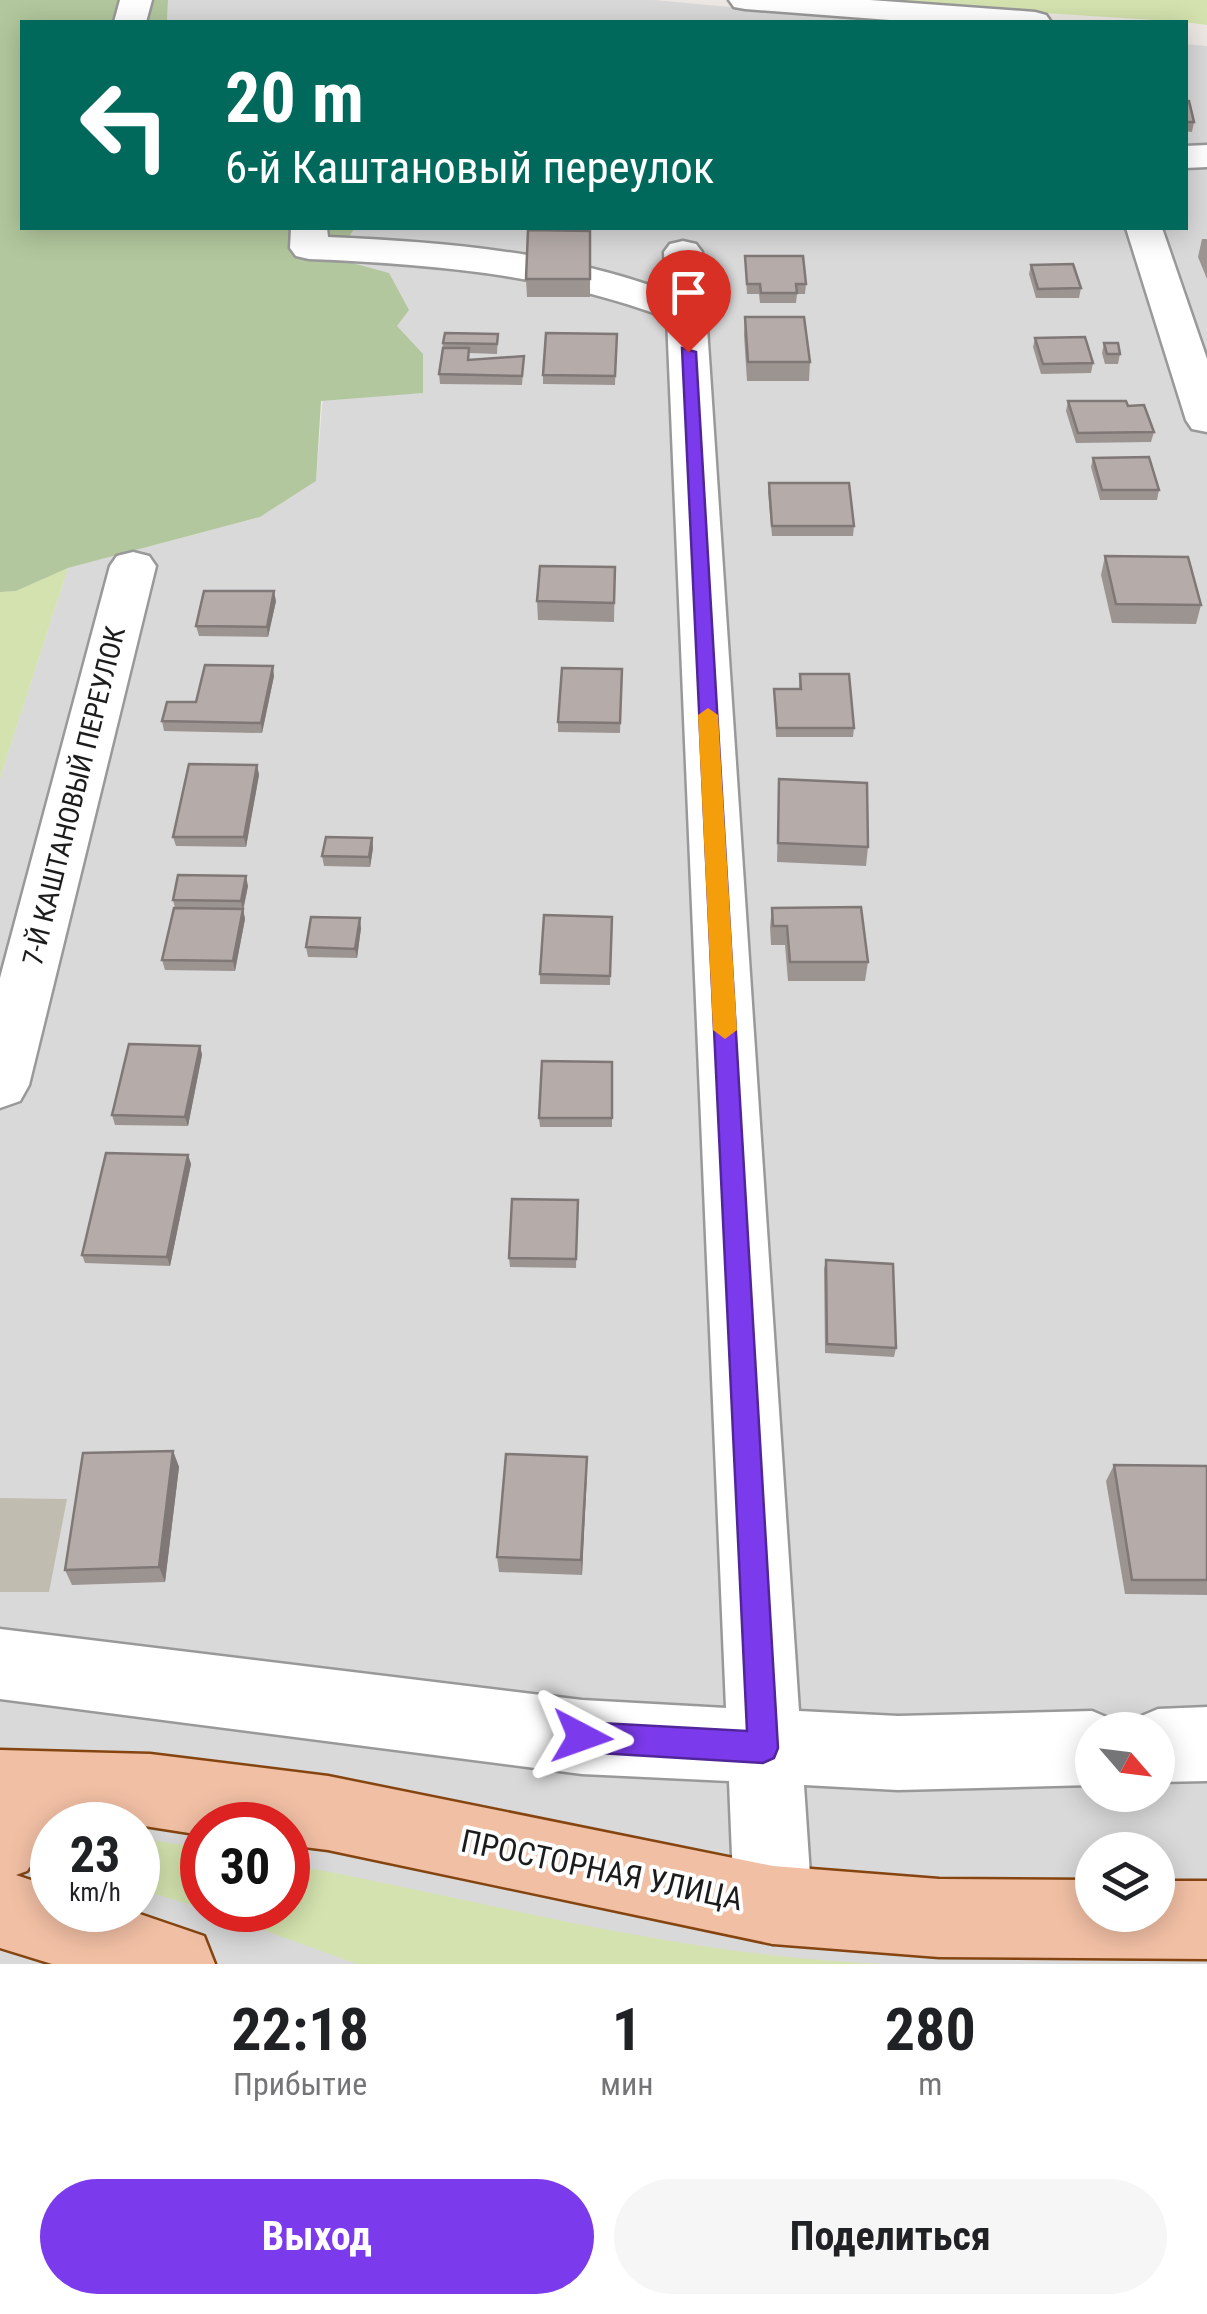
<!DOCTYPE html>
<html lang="ru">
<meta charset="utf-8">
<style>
body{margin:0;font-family:"Roboto Condensed",sans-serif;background:#f6f6f6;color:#202124;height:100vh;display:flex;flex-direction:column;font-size:38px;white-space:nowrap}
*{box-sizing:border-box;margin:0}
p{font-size:32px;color:#757577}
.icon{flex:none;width:55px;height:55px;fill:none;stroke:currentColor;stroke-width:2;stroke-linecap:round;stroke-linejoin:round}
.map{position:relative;height:1964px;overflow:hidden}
.side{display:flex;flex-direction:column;background:#fff;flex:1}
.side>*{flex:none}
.top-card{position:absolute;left:20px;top:20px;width:1168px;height:210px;border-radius:0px;box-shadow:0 5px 25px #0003;background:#00695c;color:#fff;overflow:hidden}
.needle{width:65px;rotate:118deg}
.tools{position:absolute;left:1075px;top:1712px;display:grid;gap:20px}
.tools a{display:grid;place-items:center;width:100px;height:100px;border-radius:50%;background:#fff;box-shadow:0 5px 25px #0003;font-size:50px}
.speed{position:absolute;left:30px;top:1802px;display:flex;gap:20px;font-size:50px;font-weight:700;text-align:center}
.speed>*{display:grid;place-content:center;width:130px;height:130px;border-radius:50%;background:#fff;box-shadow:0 5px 25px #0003;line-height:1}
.speed small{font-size:25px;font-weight:400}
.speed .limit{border:15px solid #d22;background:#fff;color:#111}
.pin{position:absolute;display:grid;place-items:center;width:85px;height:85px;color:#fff;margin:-102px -42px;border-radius:50% 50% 50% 0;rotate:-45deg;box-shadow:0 0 10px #0007}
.pin .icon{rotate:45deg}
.me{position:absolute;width:110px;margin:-55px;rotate:94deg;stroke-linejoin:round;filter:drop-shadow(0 0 8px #0008)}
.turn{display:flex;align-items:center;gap:35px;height:210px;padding:0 40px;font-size:45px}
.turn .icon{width:130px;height:130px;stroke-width:2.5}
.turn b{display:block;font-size:70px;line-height:85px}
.eta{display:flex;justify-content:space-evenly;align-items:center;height:170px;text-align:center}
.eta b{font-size:60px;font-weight:700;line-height:70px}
.cta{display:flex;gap:20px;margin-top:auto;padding:20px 40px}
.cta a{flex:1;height:115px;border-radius:60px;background:#7c3aed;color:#fff;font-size:40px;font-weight:700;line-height:115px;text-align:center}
.cta a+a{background:#f6f6f6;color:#202124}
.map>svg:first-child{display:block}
.residential{fill:#dad9da;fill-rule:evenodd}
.construction{fill:#c0bdb0}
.grass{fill:#d3e2ae}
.forest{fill:#b2c79d}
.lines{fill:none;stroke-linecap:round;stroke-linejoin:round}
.minor-casing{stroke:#999;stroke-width:5}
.major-casing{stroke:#854510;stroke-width:5}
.minor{fill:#fff;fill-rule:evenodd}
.major{fill:#f1bfa4;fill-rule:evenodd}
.wall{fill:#9c9491}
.shaded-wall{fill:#7f7876}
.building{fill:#b5aca9;stroke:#7f7876;stroke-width:2.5}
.route{fill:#7c3aed;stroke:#51269a;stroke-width:2.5}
.slow{fill:#f59e0b}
.labels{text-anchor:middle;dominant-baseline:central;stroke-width:8;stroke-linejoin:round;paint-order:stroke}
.street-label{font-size:28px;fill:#1c1c1c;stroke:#fff}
.near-street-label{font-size:32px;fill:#1c1c1c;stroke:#fff}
</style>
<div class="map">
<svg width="1207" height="1964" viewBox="0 0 1207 1964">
<rect width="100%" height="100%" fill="#ede8e3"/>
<path class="residential" d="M168,0H655L887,22H167Z
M1185,44L1207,46V1964H0V778L68,568L260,517L316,481L334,258L355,228H1185ZM1092,1730H1158V1795H1092ZM52,1825H138V1910H52ZM202,1825H288V1910H202ZM1092,1850H1158V1915H1092Z"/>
<path class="construction" d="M0,1498L67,1499L49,1592H0Z"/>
<path class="grass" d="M837,0H1207V25L1185,22Z
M68,568L0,778V592L16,591Z
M138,1838L202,1848V1908L138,1889Z
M288,1864C487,1901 683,1957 886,1964H357L208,1910H288Z"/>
<path class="forest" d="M0,0H168L167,22H22V228H355L334,258L389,273L409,310L397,326L423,354V393L321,401L316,481L260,517L68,568L16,591L0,592Z"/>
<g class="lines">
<g class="minor-casing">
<path id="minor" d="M120,0H152L146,22H114Z
M729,0H870L1035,12L1046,15L1051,22H916L745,9L734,7Z
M1207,145V167L1185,168V146Z
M291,228H327L328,237C441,242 559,251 666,291L664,252L670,244L683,241L696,244L702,252L799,1711L898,1716L1092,1711L1118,1722L1121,1730H1092V1785L898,1790L804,1785L812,1905L800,1932L773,1944L746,1932L734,1905L729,1781L582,1774L0,1699V1629L582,1700L726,1708L667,318C551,274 432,264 309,259L296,256L290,248Z
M1126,228H1162L1207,359V432L1192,429L1186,420Z
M133,552L149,556L156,566L29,1085L20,1101L0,1108V978L110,566L117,556Z
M1207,1707V1781L1158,1782V1730H1128L1132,1720L1158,1709Z"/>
</g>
<g class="major-casing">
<path id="major" d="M0,1750L150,1754L328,1776L773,1866L939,1879L1092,1880V1915H1158V1881H1207V1959L939,1957L773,1944L328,1850L288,1845V1825H202V1835L138,1825H52V1832L27,1871L16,1875L52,1887V1910H128L204,1936L215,1964H52L0,1948Z"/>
</g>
<use href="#minor" class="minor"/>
<use href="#major" class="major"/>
</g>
<path class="wall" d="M1185,101L1194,122L1192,132L1185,131Z
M590,231V297H527L526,279Z
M1202,239H1207V279L1198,257Z
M745,256L806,284L805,294H797L796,303H760L759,294H747Z
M1031,265L1081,288L1079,298H1036L1029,274Z
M745,317L810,362L809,381H747L744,335Z
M498,334L497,354L469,353V360L524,356L522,385L440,384L439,374L443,343Z
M617,334L615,385L543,384V375Z
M1035,338L1093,363L1091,373L1041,374L1033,347Z
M1104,343L1120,354L1118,364H1105L1102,353Z
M1068,401L1128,406L1154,432L1151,442L1076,443L1066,411Z
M1093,458L1159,490L1157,500H1100L1091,467Z
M769,483L854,526L853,536H772L768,492Z
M1105,556L1201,605L1196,624L1112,623L1101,575Z
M615,567L614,622L538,620L537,601Z
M276,601L268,637L199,636L196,626Z
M622,669L620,733L558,732V722Z
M800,674L854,728L853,737H776L774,689H799Z
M274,676L262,733L164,731L162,721L196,702Z
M257,765L259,775L246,847L176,846L173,837Z
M779,779L868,847L866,866L777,862Z
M372,838L373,848L370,867L324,866L322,856Z
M248,886L243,909L245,919L235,971L165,970L162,960L175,908L173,900Z
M772,908L868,962L865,981H788L785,945H771L770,927Z
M612,917L610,985L540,984V974Z
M361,928L357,958L308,957L306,947Z
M200,1046L202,1055L188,1126L115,1125L112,1115Z
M612,1062V1127H540L539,1118Z
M188,1155L191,1164L170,1266L85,1263L82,1255Z
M578,1200L576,1268L510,1267L509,1258Z
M826,1260L896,1348L894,1357L825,1353L824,1269Z
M173,1451L179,1467L165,1582L72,1585L65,1570Z
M587,1457L582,1575L499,1572L497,1557Z
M1114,1465L1207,1466V1595L1125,1594L1106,1481Z"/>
<path class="shaded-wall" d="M274,591L276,601L268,637L267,627Z
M273,666L274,676L262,733L261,723Z
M257,765L259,775L246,847L244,837Z
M372,838L373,848L370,867L369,857Z
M246,876L248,886L243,911L241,901Z
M243,909L245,919L235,971L233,961Z
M360,918L361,928L357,958L355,949Z
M200,1046L202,1055L188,1126L185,1117Z
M188,1155L191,1164L170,1266L167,1257Z
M173,1451L179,1467L165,1582L159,1567Z
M587,1457V1473L582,1575L581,1560Z"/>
<path class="building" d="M1185,101H1189L1194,122H1185Z
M528,230L590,231V279H526Z
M745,256H803L806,284H796L797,293H761L760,284H747Z
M1073,264L1081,288L1038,289L1031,265Z
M745,317H804L810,362H748Z
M445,333L498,334L497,344L443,343Z
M546,333L617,334L615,376L543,375Z
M1085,337L1093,363L1043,364L1035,338Z
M1104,343H1118L1120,354H1107Z
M443,348H469L468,360L524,356L522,376L439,374Z
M1068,401H1126L1128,406L1144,405L1154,432L1078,433Z
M1149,457L1159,490H1102L1093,458Z
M769,483H849L854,526H772Z
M1105,556L1188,557L1201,605L1116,604Z
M540,566L615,567L614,603L537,601Z
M204,591H274L267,627L196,626Z
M205,665L273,666L261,723L162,721L167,702H196Z
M562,668L622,669L620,723L558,722Z
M800,674H849L854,728H777L774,689H801Z
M189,764L257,765L244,837H173Z
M779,779L867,783L868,847L778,843Z
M326,837L372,838L369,857L322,856Z
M178,875L246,876L241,901L173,900Z
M861,907L868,962H790L787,926H773L772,908Z
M174,908L243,909L233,961L162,960Z
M544,915L612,917L610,976L540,974Z
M311,917L360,918L355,949L306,947Z
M129,1044L200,1046L185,1117L112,1115Z
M542,1061L612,1062V1118H539Z
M106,1153L188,1155L167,1257L82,1255Z
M512,1199L578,1200L576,1259L509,1258Z
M826,1260L893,1264L896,1348L827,1344Z
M173,1451L159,1567L65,1570L83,1453Z
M506,1454L587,1457L581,1560L497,1557Z
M1114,1465L1207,1466V1580H1132Z"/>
<path class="route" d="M682,348L696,352L778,1748L774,1758L763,1763L582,1752L571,1748L567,1737L571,1727L582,1722L747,1731Z"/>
<path class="slow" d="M708,708L718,715L737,1030L725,1039L713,1030L698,715Z"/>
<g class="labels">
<g class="street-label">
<text transform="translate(74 796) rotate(-76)">7-Й КАШТАНОВЫЙ ПЕРЕУЛОК</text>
</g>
<g class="near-street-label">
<text transform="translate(602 1870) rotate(12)">ПРОСТОРНАЯ УЛИЦА</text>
</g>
</g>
</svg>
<div class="tools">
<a><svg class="needle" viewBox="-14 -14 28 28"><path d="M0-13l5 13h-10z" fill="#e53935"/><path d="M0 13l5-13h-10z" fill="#757577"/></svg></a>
<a><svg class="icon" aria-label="layers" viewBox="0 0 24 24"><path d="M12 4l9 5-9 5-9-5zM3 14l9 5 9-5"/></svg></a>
</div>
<div class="speed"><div>23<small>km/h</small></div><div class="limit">30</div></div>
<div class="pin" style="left:688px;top:352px;background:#d93025"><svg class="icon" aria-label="arrive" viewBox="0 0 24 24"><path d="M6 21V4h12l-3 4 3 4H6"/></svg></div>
<svg class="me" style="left:582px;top:1737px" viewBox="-20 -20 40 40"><path d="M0-17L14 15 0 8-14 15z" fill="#7c3aed" stroke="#fff" stroke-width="4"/></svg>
<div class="top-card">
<div class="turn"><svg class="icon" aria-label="left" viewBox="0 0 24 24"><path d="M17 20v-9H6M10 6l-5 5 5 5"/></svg><div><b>20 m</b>6-й Каштановый переулок</div></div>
</div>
</div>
<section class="side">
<div class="eta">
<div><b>22:18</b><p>Прибытие</p></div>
<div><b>1</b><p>мин</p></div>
<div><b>280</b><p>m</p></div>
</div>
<div class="cta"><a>Выход</a><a>Поделиться</a></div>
</section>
